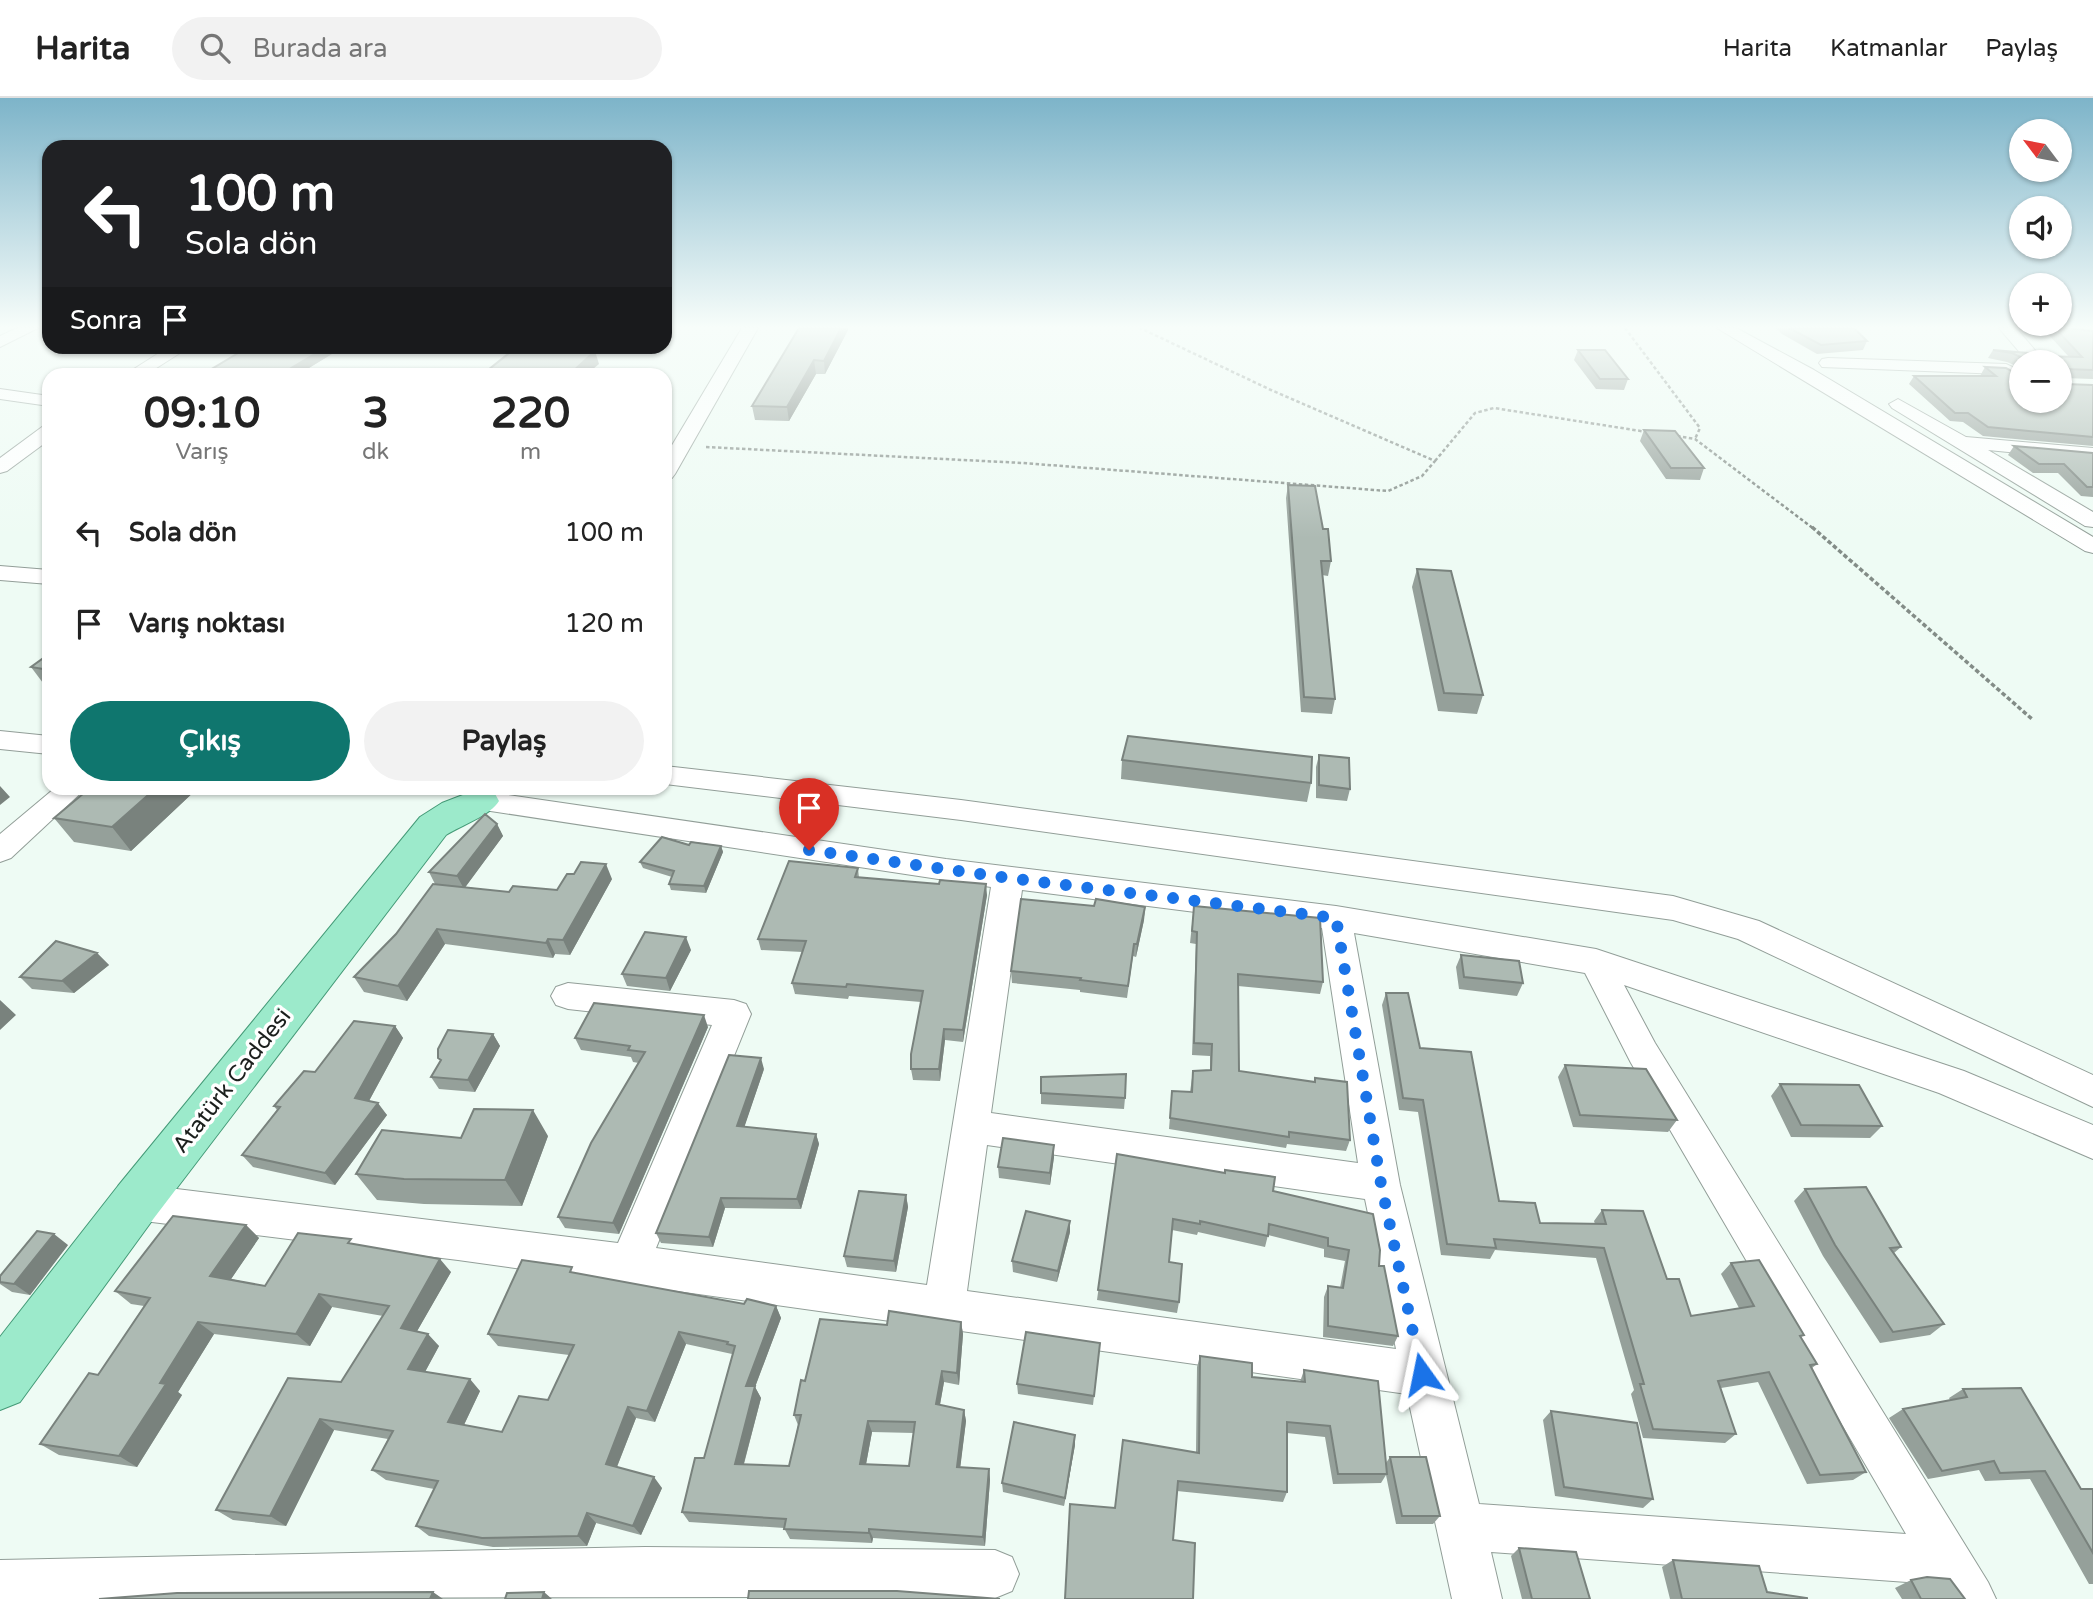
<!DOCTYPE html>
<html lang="tr">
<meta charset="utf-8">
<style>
body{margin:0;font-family:"Varela Round",sans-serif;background:#f2f2f2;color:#222;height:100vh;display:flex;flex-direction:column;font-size:26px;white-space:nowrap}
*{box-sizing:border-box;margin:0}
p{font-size:23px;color:#767676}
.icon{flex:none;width:38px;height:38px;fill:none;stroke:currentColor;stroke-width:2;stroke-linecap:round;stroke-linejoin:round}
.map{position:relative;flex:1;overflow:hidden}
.details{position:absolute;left:42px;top:270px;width:630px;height:427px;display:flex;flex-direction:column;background:#fff;border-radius:21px;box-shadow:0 2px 5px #0004}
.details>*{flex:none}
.top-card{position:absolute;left:42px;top:42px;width:630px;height:214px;border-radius:21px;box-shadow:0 2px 5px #0004;background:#202124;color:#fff;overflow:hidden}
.needle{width:46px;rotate:302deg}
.tools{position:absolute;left:2009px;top:21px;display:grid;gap:14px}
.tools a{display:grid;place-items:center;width:63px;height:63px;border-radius:50%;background:#fff;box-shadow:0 2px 5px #0004;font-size:35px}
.pin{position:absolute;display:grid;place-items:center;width:60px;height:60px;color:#fff;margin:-72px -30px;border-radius:50% 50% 50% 0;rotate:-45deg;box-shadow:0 0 7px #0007}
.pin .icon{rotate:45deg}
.me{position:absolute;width:77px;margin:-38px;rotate:348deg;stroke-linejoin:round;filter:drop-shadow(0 0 5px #0008)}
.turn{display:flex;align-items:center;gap:24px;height:147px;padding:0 28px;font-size:32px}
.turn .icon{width:91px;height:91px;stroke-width:2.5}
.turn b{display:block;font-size:49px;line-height:60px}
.then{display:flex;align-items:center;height:66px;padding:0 28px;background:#0003;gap:14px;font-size:26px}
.eta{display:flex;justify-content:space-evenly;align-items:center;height:119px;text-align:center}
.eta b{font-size:42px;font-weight:800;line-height:49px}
.action{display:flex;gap:14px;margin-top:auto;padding:14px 28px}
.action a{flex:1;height:80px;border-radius:42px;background:#0f766e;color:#fff;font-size:28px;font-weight:800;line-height:80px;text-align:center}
.action a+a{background:#f2f2f2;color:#222}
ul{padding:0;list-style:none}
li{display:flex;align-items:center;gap:21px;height:91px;padding:0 28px}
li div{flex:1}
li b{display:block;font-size:26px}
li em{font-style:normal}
header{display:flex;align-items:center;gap:42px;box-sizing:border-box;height:98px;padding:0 35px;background:#fff;border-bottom:2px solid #e0e0e0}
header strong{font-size:33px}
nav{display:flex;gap:38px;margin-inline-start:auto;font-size:24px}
.search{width:490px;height:63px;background:#f2f2f2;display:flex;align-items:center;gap:18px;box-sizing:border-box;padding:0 24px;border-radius:38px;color:#767676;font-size:26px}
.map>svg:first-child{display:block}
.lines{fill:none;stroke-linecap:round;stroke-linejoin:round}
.minor-casing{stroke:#929e98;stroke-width:2}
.major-casing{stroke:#449a77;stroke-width:2}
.path-far1{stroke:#838c87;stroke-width:2.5;stroke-dasharray:3.5 2.5;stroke-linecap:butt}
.path{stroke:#838c87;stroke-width:3.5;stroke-dasharray:4.5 2.5;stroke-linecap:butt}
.minor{fill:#fff;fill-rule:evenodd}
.major{fill:#9ceacb;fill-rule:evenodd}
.wall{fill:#95a09a;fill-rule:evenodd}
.shaded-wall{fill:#79827d}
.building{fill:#adbab3;stroke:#79827d;stroke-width:2;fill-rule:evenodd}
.route{stroke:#1a73e8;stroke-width:12;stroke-dasharray:0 21.6}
.labels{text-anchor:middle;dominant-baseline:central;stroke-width:7;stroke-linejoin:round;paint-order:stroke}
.near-street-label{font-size:23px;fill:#1b1f1d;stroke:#fff}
</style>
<header>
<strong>Harita</strong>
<div class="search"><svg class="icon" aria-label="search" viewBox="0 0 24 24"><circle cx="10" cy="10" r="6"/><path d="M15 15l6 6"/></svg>Burada ara</div>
<nav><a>Harita</a><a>Katmanlar</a><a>Paylaş</a></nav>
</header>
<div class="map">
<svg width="2093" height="1501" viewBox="0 0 2093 1501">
<rect width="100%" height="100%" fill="#eefbf4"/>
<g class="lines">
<g class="minor-casing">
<path id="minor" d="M17,230H38L0,249V238Z
M742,230H758L675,376L672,380L665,382V359Z
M1717,230H1736L1814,272L2093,439V455L2085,453Z
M1999,230H2016L2045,264H2028Z
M170,248H191L147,276H126Z
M1828,260L2006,266L2021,273V286L2002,276L1822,269L1819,265L1822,261Z
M0,291L49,298V308L0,301Z
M1898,301L1966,339L2093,350V362L1988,352L2093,414V429L2085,428L1892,310L1889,306Z
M49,327V342L7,373L0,375V360L42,329Z
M0,468L49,472V486L0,482Z
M0,633L49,638V656L0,651Z
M665,668L961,702L1673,798L1759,823L2093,977V1009L1738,841L1673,822L961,722L665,686Z
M55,690H86L11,760L0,764V736Z
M481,693L946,761L1336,808L1596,851L1964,973L2093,1027V1061L1939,995L1624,887L1655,945L1988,1484L1996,1501H1944L1935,1486L1491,1454L1502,1501H1452L1407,1296L458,1162L136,1122L122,1117L117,1104L122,1091L136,1086L618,1145L712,927L568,911L556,907L551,898L556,889L568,885L734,902L746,906L751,916L656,1150L927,1187L991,789L471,710L467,703L471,696ZM1022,792L1322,830L1358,1065L991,1015ZM1354,835L1585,875L1631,965L1906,1436L1479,1406L1400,1087ZM987,1047L1365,1101L1396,1251L967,1193Z
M645,1449L995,1452L1012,1459L1019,1476L1012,1493L995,1500C663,1497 332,1501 0,1501V1462Z"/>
</g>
<g class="major-casing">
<path id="major" d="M481,690L494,694L499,703C491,717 462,727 446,737L154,1120L20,1304L0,1312V1239L118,1088L420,719L442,705Z"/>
</g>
<path class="path-far1" d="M1625,230L1700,330L1695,341
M1677,338L1695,341L1814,431
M706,349L1023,365L1388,393L1422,378L1435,363L1271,292L1140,230
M1435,363L1475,315L1494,310L1647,334"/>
<path class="path" d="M1812,429L2032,621"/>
<use href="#minor" class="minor"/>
<use href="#major" class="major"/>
</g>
<path class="wall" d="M799,230H848V232L825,276H816L789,323L755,322L752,308Z
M1776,230H1854L1867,243L1863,252L1817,256L1782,236Z
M2052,230L2093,233V281L2063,280V284L2065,286L2093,287V348L1983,338L1963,324L1950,323L1909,286L1914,278H1980L1985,269L2006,270L2021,303L2060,264H2021V270L2007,264L1988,260L1993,252L2033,258L2069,259L2048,236Z
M250,248H345L299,276H212L210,272Z
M1578,252L1628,281L1624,292L1596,291L1574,262Z
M1644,332L1704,370L1700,382L1666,381L1640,343Z
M2014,348L2093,355V399L2081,398L2058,375H2033L2008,357Z
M1288,387L1323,431L1331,463L1328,478L1322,477L1335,601L1332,616L1301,614L1286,400Z
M1417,471L1483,597L1477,616L1438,613L1412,489Z
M49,556V593L31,569Z
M1319,657L1350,691L1347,703L1316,700V669Z
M1122,662L1311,685L1307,704L1121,681Z
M90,690H198L131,753L74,744L54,720Z
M497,726L503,738L465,789L509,794L557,792L612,781L570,857L555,856L553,860L445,846L407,903L364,894L354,879L396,836L435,786L429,774Z
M689,747L721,748L723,754L706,795L671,792L669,786L672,779L643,770L640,764Z
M858,770L859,780L987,797L963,944L945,942L940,983L913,982L911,971L921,904L849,898L848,901L795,896L792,885L803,854L761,852L758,841Z
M1094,808L1145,809L1144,822L1136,859L1133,858L1127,900L1080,894V892L1012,885L1011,873Z
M1194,808L1323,884L1320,896L1238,888L1239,973L1314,984L1315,980L1350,1042L1346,1053L1287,1046L1286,1050L1169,1031L1172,993L1190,994L1193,973L1210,972V958L1192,957L1196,846L1190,845Z
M691,852L670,893L627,888L622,876Z
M97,855L109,867L74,895L32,891L20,879Z
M1461,857L1523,885L1517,898L1459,891L1456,869Z
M1386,895L1420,950L1499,1103L1540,1125L1595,1126L1594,1123L1602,1112L1667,1181L1691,1218L1739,1210L1721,1176L1731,1165L1804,1237L1801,1239L1817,1266L1812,1270L1866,1374L1853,1382L1807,1386L1758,1284L1721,1290L1736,1336L1725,1345L1643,1340L1631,1296L1634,1292L1596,1160L1495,1152L1490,1161L1441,1157L1418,1014L1399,1012L1382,907Z
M395,928L403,940L369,1003L387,1017L335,1087L253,1069L242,1057L277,1012L274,1008L315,974Z
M708,929L619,1136L565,1130L558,1119L639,965L633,964L631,959L581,952L575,940Z
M493,936L500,948L475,994L439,991L431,979L440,963L438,960Z
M1565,967L1677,1022L1668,1034L1573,1029L1558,979Z
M764,971L744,1029L816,1036L819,1046L801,1111L725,1110L713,1149L661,1145L656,1135Z
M1780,986L1882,1028L1870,1040L1791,1039L1771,998Z
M1041,995L1125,1000L1124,1011L1041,1006Z
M548,1038L522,1108L424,1106L377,1102L356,1076L461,1040Z
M1117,1056L1273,1093L1379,1168L1398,1238L1393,1248L1323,1239L1324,1199L1328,1188L1340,1190L1345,1163L1324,1159V1151L1268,1137L1265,1149L1198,1134L1197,1137L1172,1132L1169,1164L1179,1204L1177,1215L1097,1202Z
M1054,1059L1050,1087L999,1080L998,1069Z
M1805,1091L1901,1149L1894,1155L1944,1226L1930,1237L1880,1245L1823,1158L1794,1103Z
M906,1097L908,1109L896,1174L847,1169L844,1158Z
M246,1127L259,1140L231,1181L265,1188L355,1146L451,1174L417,1233L439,1248L425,1274L480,1293L464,1327L502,1334L548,1302L569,1257L498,1248L488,1236L576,1175L744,1206L776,1208L781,1220L755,1289L761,1300L744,1366L789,1368L798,1327L794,1317L805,1283L887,1227L961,1224L963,1236L959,1287L944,1284L940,1307L964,1312L966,1323L960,1369L989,1371L990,1382L985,1448L873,1440L872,1445L790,1441L784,1430L689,1424L682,1414L704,1360L733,1257L732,1256L686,1246L655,1324L636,1320L617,1369L662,1390L641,1437L596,1425L587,1448L493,1449L429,1438L416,1428L434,1391L386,1382L372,1372L388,1341L334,1332L286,1428L233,1422L216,1412L341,1284L383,1218L332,1209L310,1248L214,1236L178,1294L182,1297L137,1369L59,1357L40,1346L98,1277L144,1208L131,1206L115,1193ZM872,1334L914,1335L909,1368L866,1366Z
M1070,1134L1057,1184L1013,1174L1012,1163Z
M68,1147L30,1197L12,1194L0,1186V1178Z
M1100,1245L1093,1307L1018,1296L1017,1286Z
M1200,1258L1252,1279L1300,1284L1304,1272L1386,1365L1390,1359L1440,1418L1433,1426H1396L1386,1377L1381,1385L1333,1386L1325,1339L1287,1335V1394L1283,1404L1177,1393L1173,1442L1193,1501L1115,1410L1196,1354L1197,1269Z
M1963,1291L2081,1391H2093V1486H2089L2030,1381L1985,1383L1979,1372L1928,1381L1889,1320L1903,1311L1950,1302L1949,1300Z
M1551,1313L1653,1401L1643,1410L1555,1398L1543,1322Z
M1075,1347L1064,1408L1003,1394L1002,1385Z
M1519,1450L1590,1501H1522L1511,1458Z
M1673,1462L1767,1494L1807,1501H1670L1662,1469Z
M1911,1482L1965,1501H1902L1895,1490Z"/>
<path class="shaded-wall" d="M841,230H848V232L825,276L824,263Z
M328,248H345L299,276H281Z
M558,248H576L559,263L555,251Z
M595,253L599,266L587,276H570Z
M814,262L816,276L789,323L787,309Z
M0,688L10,699L0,707Z
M156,690H198L131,753L112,729Z
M497,726L503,738L464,791L457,778Z
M721,748L723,754L706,795L704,788Z
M606,766L612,781L570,857L563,842Z
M986,786L987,797L963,944V932Z
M1145,809L1144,822L1136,859L1137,846Z
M437,831L445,846L407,903L398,888Z
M686,839L691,852L670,893L666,880Z
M548,841L555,856L553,860L546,845Z
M97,855L109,867L74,895L62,883Z
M0,902L16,917L0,932Z
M704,917L708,929L619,1136L613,1125Z
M395,928L403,940L364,1012L355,1000Z
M944,931L945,942L940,983L939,971Z
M493,936L500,948L475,994L468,982Z
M761,960L764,971L741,1039L737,1028Z
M378,1005L387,1017L335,1087L325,1075Z
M533,1012L548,1038L522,1108L505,1082Z
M816,1036L819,1046L801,1111L797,1101Z
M1054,1047V1059L1050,1087V1075Z
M906,1097L908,1109L896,1174L894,1163Z
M721,1100L725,1110L713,1149L709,1139Z
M1070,1123V1134L1057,1184L1058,1173Z
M246,1127L259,1140L225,1190L210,1178Z
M54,1136L68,1147L30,1197L14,1186Z
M440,1161L451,1174L412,1242L401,1230Z
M319,1196L332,1209L310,1248L296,1236Z
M776,1208L781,1220L755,1289L761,1300L741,1376L735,1366L746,1288Z
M198,1224L214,1236L178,1294L182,1297L137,1369L119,1358L160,1285Z
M961,1224L963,1236L959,1287L957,1275Z
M679,1234L686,1246L655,1324L647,1313Z
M428,1236L439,1248L420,1283L408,1271Z
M942,1273L944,1284L938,1317L936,1306Z
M470,1281L480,1293L460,1335L448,1324Z
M628,1309L636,1320L614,1376L606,1366Z
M964,1312L966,1323L959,1380L957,1369Z
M320,1321L334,1332L286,1428L270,1418Z
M868,1323L872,1334L864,1377L860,1366Z
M1075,1337V1347L1064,1408L1065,1400Z
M989,1371L990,1382L985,1448L983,1439Z
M654,1379L662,1390L641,1437L633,1428Z
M587,1415L596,1425L587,1448L578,1438Z
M869,1431L873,1440L872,1445L869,1435Z
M433,1494L443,1501H430Z
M544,1494L552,1501H542Z"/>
<path class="building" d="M799,230H841L824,263L814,262L787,309L752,308Z
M1789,230H1854L1867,243L1821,247Z
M2055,230H2066L2093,233V272L2065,271L2063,274V284L2065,286L2093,287V339L1988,329L1968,315H1955L1914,278H1996L1985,269L2006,270L2021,278V303H2060V264H2027V262L2012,255L1993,252L2029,255L2033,258L2082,259Z
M250,248L268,249L328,248L281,276H234L210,272Z
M518,248H558L555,251L595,253L570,276H483Z
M1578,252H1605L1628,281H1600Z
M1644,332L1675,333L1704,370H1671Z
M2014,348L2093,355V389H2087L2064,366H2039Z
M1288,387L1315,388L1323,431H1328L1331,463H1321L1335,601L1304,599Z
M1417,471L1451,473L1483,597L1444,595Z
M49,556V572L31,569Z
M1128,638L1312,659L1311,685L1122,662Z
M1319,657L1349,660L1350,691L1319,687Z
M90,690H156L112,729L54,720Z
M485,716L497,726L457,778L429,774Z
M662,739L689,747L691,744L721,748L704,788L669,786L674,773L640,764Z
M789,763L858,770L855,779L939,786L940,782L986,786L963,932L944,931L939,971H911V956L923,893L847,886L846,889L792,885L806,843L758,841Z
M581,764L606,766L563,842L548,841L546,845L437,831L398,888L354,879L396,836L433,786L509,794L513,788L557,792L567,776H574Z
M1021,801L1094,808L1096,801L1145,809L1137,846H1134L1128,888L1080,882L1081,880L1011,873Z
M1194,808L1320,820L1323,884L1238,876L1239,973L1315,984V980L1347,984L1350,1042L1289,1034V1039L1170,1020L1172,993L1192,994L1193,973L1211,972L1212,946L1194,945L1197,834L1192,833Z
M645,834L686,839L666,880L622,876Z
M56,843L97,855L62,883L20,879Z
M1461,857L1519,863L1523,885L1464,879Z
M1386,895H1408L1420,950L1471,954L1499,1103L1535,1105L1540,1125L1606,1126L1602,1112L1643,1113L1667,1181H1679L1691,1218L1754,1208L1731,1165L1759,1162L1804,1237L1800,1238L1817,1266L1810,1267L1866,1374L1820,1377L1769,1274L1718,1283L1736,1336L1653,1331L1640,1286H1644L1604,1150L1494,1141L1496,1150L1447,1146L1423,1002L1403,1000Z
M594,905L704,917L613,1125L558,1119L591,1045L645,954L628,952L630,948L575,940Z
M354,923L395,928L355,1000L378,1005L325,1075L242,1057L280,1009L274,1008L304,973L315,974Z
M448,932L493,936L468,982L431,979L441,962L438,960V951Z
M729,957L761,960L737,1028L816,1036L797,1101L721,1100L709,1139L656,1135Z
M1565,967L1646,971L1677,1022L1580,1017Z
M1126,976L1125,1000L1041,995V979Z
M1780,986L1859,987L1882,1028L1801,1027Z
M474,1011L533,1012L505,1082L404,1081L356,1076L382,1032L461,1040Z
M1003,1040L1054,1047L1050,1075L998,1069Z
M1117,1056L1225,1075V1072L1275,1079L1273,1093L1373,1116L1380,1152L1379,1168H1384L1398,1238L1328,1228V1188L1343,1190L1349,1152L1328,1148V1140L1269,1126L1268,1138L1200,1123V1126L1173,1121L1169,1164L1182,1166L1179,1204L1098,1192Z
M1866,1089L1901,1149L1890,1150L1944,1226L1893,1234L1835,1147L1805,1091Z
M859,1093L906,1097L894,1163L844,1158Z
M1026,1113L1070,1123L1058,1173L1012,1163Z
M173,1118L246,1127L210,1178L265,1188L298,1135L351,1141L348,1145L440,1161L401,1230L428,1236L408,1271L470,1281L448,1324L502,1334L519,1298L548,1302L574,1247L488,1236L522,1162L572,1169L570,1174L744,1206L747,1201L776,1208L746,1288H755L735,1366L789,1368L801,1317H794L801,1282L805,1283L820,1221L887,1227L889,1213L961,1224L957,1275L942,1273L936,1306L964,1312L957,1369L989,1371L983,1439L869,1431V1435L784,1431L786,1421L682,1414L695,1360H704L735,1248L727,1246L728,1244L679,1234L647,1313L628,1309L606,1366L654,1379L633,1428L587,1415L578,1438L482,1440L416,1428L438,1383L372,1372L393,1333L320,1321L270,1418L216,1412L288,1280L341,1284L389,1208L319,1196L296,1236L198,1224L160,1285L166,1286L119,1358L40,1346L89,1275L98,1277L150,1200L115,1193ZM868,1323L915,1324L909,1368L860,1366Z
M37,1133L54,1136L14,1186L0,1184V1178Z
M1026,1234L1100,1245L1094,1298L1017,1286Z
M1200,1258L1252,1265V1279L1305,1284L1304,1272L1378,1283L1387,1376H1338L1330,1328L1287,1324V1394L1178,1383L1173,1442L1195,1445L1193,1501H1065L1070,1406L1115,1410L1123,1342L1199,1355Z
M2021,1290L2081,1391H2093V1455L2045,1373L2000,1375L1994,1363L1942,1373L1903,1311L1967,1299L1963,1291Z
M1551,1313L1637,1325L1653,1401L1564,1389Z
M1014,1324L1075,1337L1065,1400L1002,1385Z
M1390,1359H1426L1440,1418H1402Z
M1519,1450L1576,1454L1590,1501H1532Z
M1673,1462L1759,1468L1767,1494L1807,1500V1501H1682Z
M1927,1479L1950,1481L1965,1501H1921L1911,1482Z
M749,1493H897L1000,1501H748Z
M433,1494L430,1501H99L177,1495Z
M544,1494L542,1501H505L507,1495Z"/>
<linearGradient id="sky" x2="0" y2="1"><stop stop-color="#7db4c9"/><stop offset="0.52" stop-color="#f7fdfa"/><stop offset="1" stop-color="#f7fdfa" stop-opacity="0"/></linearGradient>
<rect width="2093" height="440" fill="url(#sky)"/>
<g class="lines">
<path class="route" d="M809,752L1008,780L1336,820L1381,1086L1422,1276"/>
</g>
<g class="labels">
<g class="near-street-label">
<text transform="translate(232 983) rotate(-52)">Atatürk Caddesi</text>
</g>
</g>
</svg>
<div class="tools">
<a><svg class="needle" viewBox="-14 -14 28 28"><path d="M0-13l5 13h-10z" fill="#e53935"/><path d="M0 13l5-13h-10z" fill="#767676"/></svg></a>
<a><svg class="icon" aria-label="sound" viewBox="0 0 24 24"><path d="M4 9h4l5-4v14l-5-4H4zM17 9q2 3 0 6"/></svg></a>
<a>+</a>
<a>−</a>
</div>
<div class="pin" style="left:809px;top:752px;background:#d93025"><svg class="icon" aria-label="arrive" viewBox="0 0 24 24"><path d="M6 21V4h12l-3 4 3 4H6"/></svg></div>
<svg class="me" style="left:1422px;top:1276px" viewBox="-20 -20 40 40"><path d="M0-17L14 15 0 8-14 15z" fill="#1a73e8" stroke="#fff" stroke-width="4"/></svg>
<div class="top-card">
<div class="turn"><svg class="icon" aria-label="left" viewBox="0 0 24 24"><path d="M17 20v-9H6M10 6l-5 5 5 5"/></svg><div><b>100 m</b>Sola dön</div></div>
<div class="then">Sonra<svg class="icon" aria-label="arrive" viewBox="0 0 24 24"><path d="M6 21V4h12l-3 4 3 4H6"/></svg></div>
</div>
<section class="details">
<div class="eta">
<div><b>09:10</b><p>Varış</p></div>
<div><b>3</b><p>dk</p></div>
<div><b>220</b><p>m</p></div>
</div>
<ul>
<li><svg class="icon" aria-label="left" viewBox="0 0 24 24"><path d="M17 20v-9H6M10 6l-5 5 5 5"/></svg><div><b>Sola dön</b></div><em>100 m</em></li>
<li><svg class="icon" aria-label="arrive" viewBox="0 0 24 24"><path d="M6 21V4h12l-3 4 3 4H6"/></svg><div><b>Varış noktası</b></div><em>120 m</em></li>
</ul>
<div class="action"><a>Çıkış</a><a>Paylaş</a></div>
</section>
</div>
